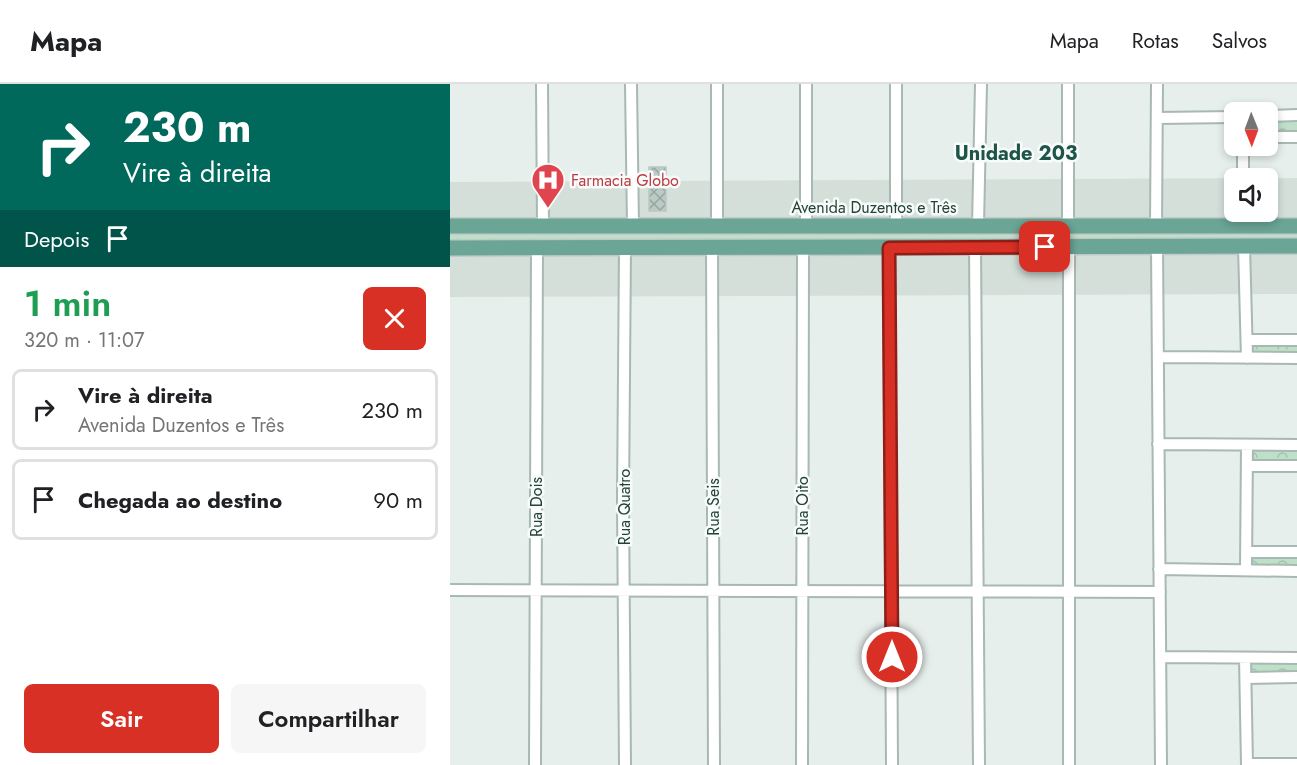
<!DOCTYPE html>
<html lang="pt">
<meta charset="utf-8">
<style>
body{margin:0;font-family:Jost,sans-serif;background:#f6f6f6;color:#202124;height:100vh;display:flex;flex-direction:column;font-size:22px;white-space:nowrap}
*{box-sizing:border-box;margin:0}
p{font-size:20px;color:#757577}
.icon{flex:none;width:33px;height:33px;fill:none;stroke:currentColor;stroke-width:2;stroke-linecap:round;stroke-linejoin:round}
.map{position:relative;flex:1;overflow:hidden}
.panel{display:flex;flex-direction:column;background:#fff;width:450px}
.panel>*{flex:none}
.top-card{background:#00695c;color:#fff;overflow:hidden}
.needle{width:39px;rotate:179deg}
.fabs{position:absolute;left:774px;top:18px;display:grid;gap:12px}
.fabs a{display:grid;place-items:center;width:54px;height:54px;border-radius:9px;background:#fff;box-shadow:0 3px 9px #0003;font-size:30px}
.pin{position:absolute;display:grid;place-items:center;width:51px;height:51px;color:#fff;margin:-26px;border-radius:12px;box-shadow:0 3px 9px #0006}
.me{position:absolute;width:66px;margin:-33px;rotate:0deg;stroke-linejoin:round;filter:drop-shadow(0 0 4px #0008)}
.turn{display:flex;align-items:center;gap:21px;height:126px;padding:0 24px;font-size:27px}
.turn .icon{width:78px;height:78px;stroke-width:2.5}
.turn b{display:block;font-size:42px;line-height:51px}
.then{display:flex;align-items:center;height:57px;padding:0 24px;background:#0003;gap:12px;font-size:22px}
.round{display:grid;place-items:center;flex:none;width:63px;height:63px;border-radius:9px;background:#f6f6f6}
.summary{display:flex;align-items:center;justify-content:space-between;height:102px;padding:0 24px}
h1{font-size:36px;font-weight:600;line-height:45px;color:#1e9e55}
.primary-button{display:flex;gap:12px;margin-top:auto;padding:12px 24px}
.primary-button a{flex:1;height:69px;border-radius:9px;background:#d93025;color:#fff;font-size:24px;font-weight:600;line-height:69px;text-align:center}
.primary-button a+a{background:#f6f6f6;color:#202124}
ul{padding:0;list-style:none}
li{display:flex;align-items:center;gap:18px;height:81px;margin:0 12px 9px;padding:0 12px;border:3px solid #e0e0e0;border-radius:9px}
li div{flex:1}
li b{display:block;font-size:22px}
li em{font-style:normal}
header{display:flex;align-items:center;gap:36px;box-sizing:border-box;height:84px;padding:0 30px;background:#fff;border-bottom:2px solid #e0e0e0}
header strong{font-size:28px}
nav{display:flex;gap:33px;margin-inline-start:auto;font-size:21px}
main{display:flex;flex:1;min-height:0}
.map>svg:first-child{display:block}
.built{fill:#d4dfda;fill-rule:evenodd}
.grass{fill:url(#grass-tufts)}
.forest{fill:url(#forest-crowns)}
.building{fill:url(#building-cross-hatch);stroke:#b8c9c2;stroke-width:1.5}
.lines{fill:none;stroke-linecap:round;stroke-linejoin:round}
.street-casing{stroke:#a8b8b2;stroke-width:14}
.primary-casing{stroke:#c2cac8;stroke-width:18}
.street{stroke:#fff;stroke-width:10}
.primary{stroke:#6aa596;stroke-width:15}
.route-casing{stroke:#8d1f18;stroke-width:15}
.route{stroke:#d93025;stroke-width:10}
.labels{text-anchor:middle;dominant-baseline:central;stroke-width:5;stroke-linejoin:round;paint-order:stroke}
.health-label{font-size:16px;fill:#be3a42;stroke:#f7fbf9;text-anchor:start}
.street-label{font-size:16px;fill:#24423a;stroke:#f7fbf9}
.quarter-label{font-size:20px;font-weight:bold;fill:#1f5548;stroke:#f7fbf9}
</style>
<header>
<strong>Mapa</strong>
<nav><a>Mapa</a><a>Rotas</a><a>Salvos</a></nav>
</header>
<main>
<section class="panel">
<div class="top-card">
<div class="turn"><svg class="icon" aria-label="right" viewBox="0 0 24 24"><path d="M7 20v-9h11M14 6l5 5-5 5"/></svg><div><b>230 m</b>Vire à direita</div></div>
<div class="then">Depois<svg class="icon" aria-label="arrive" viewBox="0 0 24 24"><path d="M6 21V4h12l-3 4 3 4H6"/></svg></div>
</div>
<div class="summary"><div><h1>1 min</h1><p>320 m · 11:07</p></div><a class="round" style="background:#d93025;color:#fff"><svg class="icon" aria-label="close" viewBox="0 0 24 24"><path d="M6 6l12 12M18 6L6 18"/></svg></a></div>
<ul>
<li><svg class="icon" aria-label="right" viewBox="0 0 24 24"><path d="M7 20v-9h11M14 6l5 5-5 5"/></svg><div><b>Vire à direita</b><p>Avenida Duzentos e Três</p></div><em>230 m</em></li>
<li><svg class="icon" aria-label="arrive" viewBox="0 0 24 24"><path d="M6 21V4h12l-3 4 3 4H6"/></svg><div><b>Chegada ao destino</b></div><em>90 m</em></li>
</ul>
<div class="primary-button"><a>Sair</a><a>Compartilhar</a></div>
</section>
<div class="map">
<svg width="847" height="681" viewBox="0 0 847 681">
<defs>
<pattern id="grass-tufts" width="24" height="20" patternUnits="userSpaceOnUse" patternTransform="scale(1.5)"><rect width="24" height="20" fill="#bfe0c8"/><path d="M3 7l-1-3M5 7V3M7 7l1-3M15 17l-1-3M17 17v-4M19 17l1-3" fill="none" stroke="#a4c1ad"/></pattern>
<pattern id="forest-crowns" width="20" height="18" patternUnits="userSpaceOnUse" patternTransform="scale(1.5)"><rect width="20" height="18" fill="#bfe0c8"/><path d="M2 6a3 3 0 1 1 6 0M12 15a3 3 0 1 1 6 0" fill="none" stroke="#a4c1ad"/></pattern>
<pattern id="building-cross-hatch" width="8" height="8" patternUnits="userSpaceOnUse" patternTransform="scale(1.5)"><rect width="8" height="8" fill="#bbcac4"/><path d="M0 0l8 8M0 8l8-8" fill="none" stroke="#98a6a0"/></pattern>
</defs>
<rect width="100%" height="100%" fill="#e6efeb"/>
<path class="built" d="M847,94V210L0,213V98ZM784,94H818V128H784Z"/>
<path class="grass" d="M0,149H847V157L0,158Z"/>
<path class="forest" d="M818,37H847V47L818,48Z
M799,258H847V271H799Z
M800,364H847V376H800Z
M802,470L847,471V484L802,483Z
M799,577L847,578V590H799Z"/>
<path class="building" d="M199,83H216V127H199Z"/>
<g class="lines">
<g class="street-casing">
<path id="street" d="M92,0L93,142
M181,0L183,142
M267,0V141
M356,0V141
M446,0V141
M618,0V141
M818,32L847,31
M707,34L784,33
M818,53H847
M793,62V94
M793,128V142
M528,141L531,0
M706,142L707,0
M707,162L711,681
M794,162L797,274
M439,163L442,681
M525,163L529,681
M175,164L173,416L175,681
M262,164L264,681
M797,256H847
M708,273L847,274
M708,360L847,361
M797,382H847
M796,468H847
M709,485L847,487
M796,486L797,361
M0,506L710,508
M710,573L847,574
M795,574L797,681
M796,594L847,593
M797,680H847
M85,681L87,164
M352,681L353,164
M619,681V163"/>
</g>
<g class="primary-casing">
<path id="primary" d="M0,142H847
M0,164L847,162"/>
</g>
<use href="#street" class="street"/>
<use href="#primary" class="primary"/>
</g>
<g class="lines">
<g class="route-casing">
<path id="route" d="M442,573L439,164L595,163"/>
</g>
<use href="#route" class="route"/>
</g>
<defs>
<g id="hospital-pin" transform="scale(1.725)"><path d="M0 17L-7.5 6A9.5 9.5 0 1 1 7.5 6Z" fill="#e0444e" stroke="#f7fbf9"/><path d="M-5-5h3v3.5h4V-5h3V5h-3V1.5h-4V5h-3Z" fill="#fff"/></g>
</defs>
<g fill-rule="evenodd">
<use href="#hospital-pin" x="98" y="96"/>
</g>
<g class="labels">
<g class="health-label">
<text x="121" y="96">Farmacia Globo</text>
</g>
<g class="street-label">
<text x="424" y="123">Avenida Duzentos e Três</text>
<text transform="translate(352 422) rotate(-90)">Rua Oito</text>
<text transform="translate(86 423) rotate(-90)">Rua Dois</text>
<text transform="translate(174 423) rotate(-90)">Rua Quatro</text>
<text transform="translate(263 423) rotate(-90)">Rua Seis</text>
</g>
<g class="quarter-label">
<text x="566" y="69">Unidade 203</text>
</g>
</g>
</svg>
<div class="fabs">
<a><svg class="needle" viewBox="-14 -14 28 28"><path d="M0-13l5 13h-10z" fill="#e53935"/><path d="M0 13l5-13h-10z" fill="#757577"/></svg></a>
<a><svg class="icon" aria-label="sound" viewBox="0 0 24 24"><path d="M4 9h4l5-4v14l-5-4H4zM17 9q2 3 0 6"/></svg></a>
</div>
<div class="pin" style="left:595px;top:163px;background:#d93025"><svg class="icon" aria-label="arrive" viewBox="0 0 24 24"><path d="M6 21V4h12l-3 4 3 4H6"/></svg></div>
<svg class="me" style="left:442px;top:573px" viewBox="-20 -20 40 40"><circle r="17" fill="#d93025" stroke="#fff" stroke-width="3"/><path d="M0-11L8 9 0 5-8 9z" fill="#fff"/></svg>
</div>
</main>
